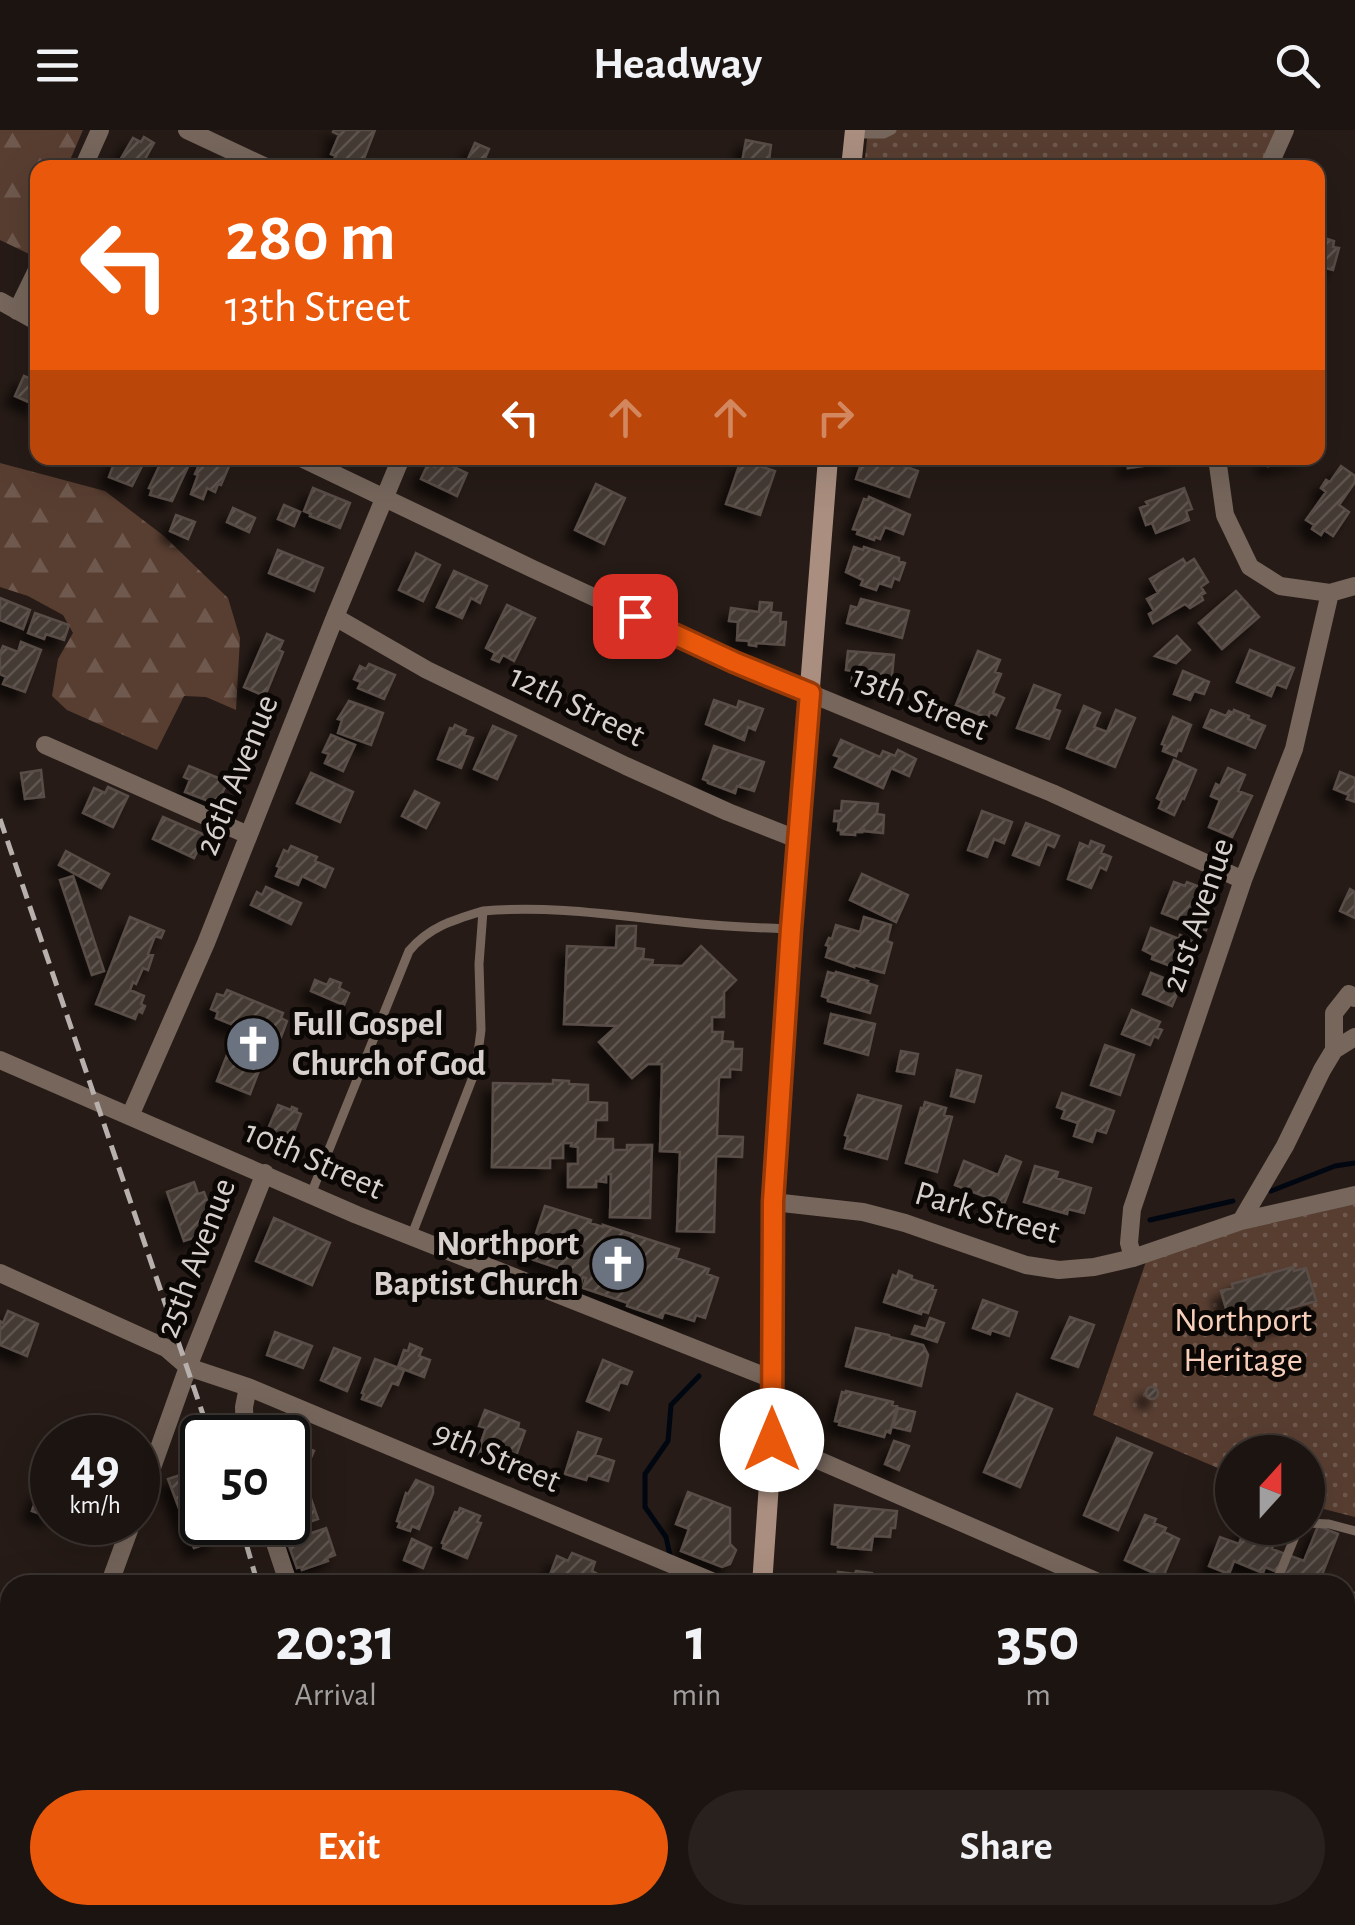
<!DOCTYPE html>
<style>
body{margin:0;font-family:"Alegreya Sans",sans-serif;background:#29211e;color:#f1f3f6;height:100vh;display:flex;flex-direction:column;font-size:38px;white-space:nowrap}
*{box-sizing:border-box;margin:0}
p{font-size:32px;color:#a09e9f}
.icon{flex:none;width:55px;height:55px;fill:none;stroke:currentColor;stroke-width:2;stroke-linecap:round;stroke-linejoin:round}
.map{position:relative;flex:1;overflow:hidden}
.details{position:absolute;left:0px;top:1445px;width:1355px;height:350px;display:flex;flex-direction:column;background:#1c1410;border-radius:30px 30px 0 0;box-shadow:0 10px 40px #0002,0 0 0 2px #3a3330}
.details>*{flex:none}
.hud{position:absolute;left:30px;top:30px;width:1295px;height:305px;border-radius:20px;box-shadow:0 10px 40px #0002,0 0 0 2px #3a3330;background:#ea580c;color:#fff;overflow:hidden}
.needle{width:65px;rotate:21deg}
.fabs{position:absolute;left:1215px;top:1305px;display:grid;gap:20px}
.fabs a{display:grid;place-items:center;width:110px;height:110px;border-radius:50%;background:#1c1410;box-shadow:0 10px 40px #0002,0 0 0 2px #3a3330;font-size:50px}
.speed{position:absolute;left:30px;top:1285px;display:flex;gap:20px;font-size:50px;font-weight:700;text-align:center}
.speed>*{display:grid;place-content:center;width:130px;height:130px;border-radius:50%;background:#1c1410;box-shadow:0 10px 40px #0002,0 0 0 2px #3a3330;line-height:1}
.speed small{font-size:25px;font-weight:400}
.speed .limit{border:5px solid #111;border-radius:15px;background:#fff;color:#111}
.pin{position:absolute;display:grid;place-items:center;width:85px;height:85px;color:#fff;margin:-42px;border-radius:20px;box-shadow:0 5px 15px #0006}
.me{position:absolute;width:110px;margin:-55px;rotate:0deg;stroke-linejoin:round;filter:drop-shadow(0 0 8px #0008)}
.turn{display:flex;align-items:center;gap:35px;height:210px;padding:0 30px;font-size:45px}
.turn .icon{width:130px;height:130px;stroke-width:2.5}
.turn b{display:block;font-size:70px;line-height:85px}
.lanes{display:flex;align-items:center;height:95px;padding:0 30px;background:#0003;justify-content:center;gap:50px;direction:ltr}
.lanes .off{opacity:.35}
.eta{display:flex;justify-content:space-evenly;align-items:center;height:170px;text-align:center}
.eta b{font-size:60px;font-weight:600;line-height:70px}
.cta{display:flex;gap:20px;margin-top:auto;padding:20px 30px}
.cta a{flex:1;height:115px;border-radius:60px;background:#ea580c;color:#fff;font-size:40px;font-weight:600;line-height:115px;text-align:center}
.cta a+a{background:#29211e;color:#f1f3f6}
header{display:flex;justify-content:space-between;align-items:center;height:130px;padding:0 30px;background:#1c1410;font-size:45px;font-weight:600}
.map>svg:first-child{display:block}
.forest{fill:url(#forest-firs)}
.park{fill:url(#park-dots)}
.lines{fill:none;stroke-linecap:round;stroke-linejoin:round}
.stream{stroke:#000711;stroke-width:5}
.building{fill:url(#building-hatch);stroke:#594d47;stroke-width:2.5;filter:url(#shadow)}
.service{stroke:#76665c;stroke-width:9}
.minor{stroke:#76665c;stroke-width:18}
.secondary{stroke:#aa8f80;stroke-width:20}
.rail{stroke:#b7b0ac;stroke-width:5;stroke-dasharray:15 8;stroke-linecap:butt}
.route-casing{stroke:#983908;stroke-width:25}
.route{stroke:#ea580c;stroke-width:18}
.labels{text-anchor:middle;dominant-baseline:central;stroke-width:10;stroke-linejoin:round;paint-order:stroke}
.street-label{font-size:35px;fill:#d7d0cd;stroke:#0b0705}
.poi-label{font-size:35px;font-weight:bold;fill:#d7d0cd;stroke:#0b0705;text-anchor:start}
.park-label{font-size:35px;fill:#f7cfbb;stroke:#0b0705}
</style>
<header><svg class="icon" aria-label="menu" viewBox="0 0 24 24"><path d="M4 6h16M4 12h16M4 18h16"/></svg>Headway<svg class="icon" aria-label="search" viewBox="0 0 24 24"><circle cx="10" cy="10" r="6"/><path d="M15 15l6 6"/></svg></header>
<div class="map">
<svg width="1355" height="1795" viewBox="0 0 1355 1795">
<defs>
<pattern id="forest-firs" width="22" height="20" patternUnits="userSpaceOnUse" patternTransform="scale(2.5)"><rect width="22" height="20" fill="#583e31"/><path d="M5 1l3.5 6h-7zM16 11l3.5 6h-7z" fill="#6f594e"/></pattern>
<pattern id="park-dots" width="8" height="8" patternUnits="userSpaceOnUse" patternTransform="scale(2.5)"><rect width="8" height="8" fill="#583e31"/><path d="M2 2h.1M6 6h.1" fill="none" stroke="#6f594e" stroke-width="1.8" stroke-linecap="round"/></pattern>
<pattern id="building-hatch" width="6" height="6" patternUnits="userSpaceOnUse" patternTransform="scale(2.5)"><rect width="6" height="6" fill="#453a34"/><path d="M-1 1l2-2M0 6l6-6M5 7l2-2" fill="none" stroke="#5f5550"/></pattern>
<filter id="shadow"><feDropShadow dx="-9" dy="9" stdDeviation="5" flood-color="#0009"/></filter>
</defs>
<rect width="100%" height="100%" fill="#261b16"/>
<path class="forest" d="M0,0H83L67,37L38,38L37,104L29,124L0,110Z
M0,333L105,361L164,406L228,468L240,508L236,580L206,567L184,566L157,620L67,580L52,566L58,529L73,503L63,485L28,466L0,457Z"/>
<path class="park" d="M868,0H1276L1260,37L864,38Z
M1355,1065V1387L1308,1375V1322H1232V1344L1093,1285L1149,1123Z"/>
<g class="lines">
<path class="stream" d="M1271,1061L1335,1036L1355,1033
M1150,1090L1233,1071
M670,1425L666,1407L645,1377V1344L668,1311L671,1275L699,1246
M1345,1591L1354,1619L1345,1660
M540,1787L544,1795
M1298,1795L1302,1785"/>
</g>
<path class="building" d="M334,0H375L361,36L356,34L354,38H348L333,31L336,26L331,24L339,5L333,2Z
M144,7L154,13L140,38L116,37L133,8L141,12Z
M746,10L771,15L768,38H741Z
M475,13L489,19L481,38H464Z
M1318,106L1334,111L1333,117L1339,118L1333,140L1318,136Z
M24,246L38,252V276L15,266Z
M116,328H146L132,356L109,347Z
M163,328H192L172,371L150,365L152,359L149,358Z
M202,328L232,329L221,355L218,354L215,362L207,358L203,369L191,364L198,345L195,344Z
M863,328H881L918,341L909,367L856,349Z
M1127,328H1177V331L1128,338Z
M1265,328H1306L1307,329L1268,336Z
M439,330L467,343L457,366L421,349L428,334L435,337Z
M741,330L775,341L760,385L726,374Z
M1341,336L1355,346V352L1339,375L1349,382L1333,406L1324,400L1321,405L1312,399L1314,395L1306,390L1326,362L1321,358L1326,350L1330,352Z
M596,354L625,368L604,414L575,400Z
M313,358L350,373L340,398L310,386L311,384L304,381Z
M1184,358L1192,379L1186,381L1189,390L1156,403L1152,393L1146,395L1140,378L1148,375L1146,372Z
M869,367L910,385L903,404L885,397L880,409L875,407L874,410L857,404L858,400L853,399L864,369L868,370Z
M284,375L300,382L294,396L278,389Z
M233,378L255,388L249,402L227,392Z
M176,385L195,392L188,409L170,401Z
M854,417L863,420L864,417L899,428V431L905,433L899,450L894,448L891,457L879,453L876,460L861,455L863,450L846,442Z
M278,420L323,438L314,461L269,443Z
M416,423L440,435L423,471L399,460Z
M1183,429L1186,434L1194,429L1208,452L1201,457L1205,463L1201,465L1203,470L1190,478L1185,474L1153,493L1149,484L1154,481L1147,469L1158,463L1150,449Z
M454,441L487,456L480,473L471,468L462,488L437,477Z
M1236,461L1259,487L1222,519L1199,493Z
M0,468L30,480L23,499L0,490Z
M861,469L909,481L902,508L847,493L851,476L858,478Z
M760,472L772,473L771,482L781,483L780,492H786L784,515L756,513V516L749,515V511L737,510L738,492L729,491L731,478L759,482Z
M507,475L535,488L514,531L503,525L499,532L492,529L495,523L486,518Z
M35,483L69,495L64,510L46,504L44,509L28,503Z
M267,504L283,511L279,520L283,522L265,566L244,557Z
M1177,506L1190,520L1176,533L1155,526Z
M21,512L41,520L25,562L3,554L6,547L0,544V523L3,516L18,522Z
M1250,520L1294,538L1286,558L1276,554L1271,566L1237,552Z
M848,521L894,525L891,556H880L879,561L851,558L853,541L846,540Z
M978,521L1000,530L995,542L1001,544L993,563L1004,568L996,585L990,582L988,588L956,575Z
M369,534L395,545L384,569L358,558L361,552L354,549L360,536L366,539Z
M1183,541L1209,552L1204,564L1194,561L1190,570L1174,564Z
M1034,555L1060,565L1054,579L1060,581L1049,609L1017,598Z
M714,570L737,578L739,571L763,579L755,600L748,597L744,610L706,594Z
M349,571L383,583L371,615L338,603L342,590L338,589Z
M1084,576L1100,583L1094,597L1107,602L1116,580L1135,588L1115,637L1067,618Z
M1211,580L1226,586L1229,581L1233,583L1234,580L1249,586L1248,589L1265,596L1255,618L1204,597Z
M1173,587L1191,595L1181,621L1178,620L1176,626L1163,621L1165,615L1162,614Z
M455,595L466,600L464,605L473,608L461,638L438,629L450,598L453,599Z
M493,596L516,606L497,649L474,639Z
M331,605L355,615L343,641L325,633L329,624L323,622Z
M841,610L880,627L883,621L895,626L898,620L916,629L909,646L891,638L883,658L835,637L840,627L834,625Z
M714,616L764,632L754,661L737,656L735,663L708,653V651L703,649Z
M1174,630L1196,640L1184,669L1182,668L1174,685L1159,678L1162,671L1157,668Z
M189,636L223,650L222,653L226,655L218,672L212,670L211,672L185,662L190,650L184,647Z
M1228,638L1245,645L1238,661L1252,666L1232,707L1209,697L1220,670L1211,666L1216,654L1220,656Z
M41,640L44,667L25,669L21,643Z
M1340,642L1355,648V672L1347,669L1349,665L1334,659Z
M311,643L353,662L340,692L297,673Z
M108,657L128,666L113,697L83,683L94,658L105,663Z
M415,661L439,673L426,698L402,686Z
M842,671L878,674L877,684L884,685L883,703L864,701V699L862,698V702H855V705L841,704V700H838L839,691H834L835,681H841Z
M982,681L1012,692L1004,713L994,709L987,727L968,720Z
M163,687L205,705L194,728L153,709Z
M1026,693L1059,706L1054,717L1047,714L1039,735L1013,725Z
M1091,711L1104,716L1101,723L1111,727L1106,740L1100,737L1091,758L1068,749L1080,713L1089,717Z
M291,716L317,727L315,731L333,739L325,757L302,746L298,755L276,746L280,737L277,736L284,720L288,722Z
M66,721L109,744L101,758L59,735Z
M862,744L908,765L896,792L850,770Z
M73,746L104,841L92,845L60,750Z
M1174,752L1185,756L1187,752L1213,762L1206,780L1212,783L1206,800L1162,783Z
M266,757L301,773L291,794L251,775L257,762L262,765Z
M1350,759L1355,762V788L1340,781Z
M130,787L164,801L161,808L155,806L148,824L153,825L148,840L143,838L136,854L133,852L130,860L144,866L141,874L145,876L142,883L138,881L135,889L96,874Z
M864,787L891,795L887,811L892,813L884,843L854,835V837L826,827L829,816L826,815L829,808L832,809L836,795L860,802Z
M617,796H636L635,818L644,819L643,829L653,830L652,835L682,836L701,816L736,850L724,862V887H712V902H723L722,911L733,912V919H742L741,940L730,939V947H719L717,1006L743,1007L742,1027L716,1026L714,1102L677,1101L680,1022L660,1021L662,934H648L632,948L599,912L617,896L564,894L567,816L616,818Z
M1151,798L1179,809L1180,805L1198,814L1192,832L1186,830L1181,840L1152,829L1153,825L1143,820Z
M828,842L835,844L836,842L868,851L867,853L877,856L870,883L828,871V868L822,866Z
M1151,843L1181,855L1172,876L1143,864Z
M330,849L341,853L339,858L349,863L344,875L311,861L315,850L327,855Z
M227,860L283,883L281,888L287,891L281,907L273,904L250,964L217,951L227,925L234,927L238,917L235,916L237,910L241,911L246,900L216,888L218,882L211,879L217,864L224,866Z
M1132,880L1160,892L1157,898L1162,900L1158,908L1154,906L1150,915L1122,904Z
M831,884L875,894L868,925L825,913Z
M1105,915L1134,925L1120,965L1091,955Z
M901,921L918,924L914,944L897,941Z
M957,940L981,946L974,972L951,966Z
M553,950L569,951V954L588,955V972L607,973V990H596L595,1009H613V1020H627V1015H652L650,1088L610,1087L611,1044H606V1052L596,1051V1057H568V1034H578V1017L571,1016L572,1013H563V1028H550V1038L492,1037L493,953L553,954Z
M1062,963L1114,981L1106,1003L1096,1000L1092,1012L1074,1006L1078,993L1062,988L1065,980L1057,977Z
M858,965L901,976L887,1029L845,1018L848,1006L845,1005Z
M925,972L946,978L944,985L952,987L937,1042L906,1033L921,978L923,979Z
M278,975L291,980L292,977L297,979L296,982L301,984L288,1016L265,1006Z
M1006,1026L1021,1032L1004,1074L955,1055L964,1031L998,1045Z
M1035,1036L1058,1042L1056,1048L1091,1058L1084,1083L1068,1079L1067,1084L1024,1072Z
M194,1052L198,1064L204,1062L213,1087L207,1089L212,1102L184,1111L167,1062Z
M545,1076L591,1090L590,1093L603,1097V1095L679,1119L676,1128L709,1139L707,1144L718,1148L705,1188L696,1185L694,1191L664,1182L662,1188L627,1176L628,1173L583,1158L586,1148L583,1147L579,1160L556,1152L561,1139L528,1128Z
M274,1088L330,1113L312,1155L256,1131Z
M1293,1137L1294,1141L1306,1138L1316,1171L1287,1179L1291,1191L1265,1198L1261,1199L1258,1187L1230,1192L1221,1161L1233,1158L1232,1154Z
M899,1141L912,1146L911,1149L933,1156L932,1159L936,1160L928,1183L922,1181L921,1184L884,1172L893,1145L897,1147Z
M983,1170L1017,1182L1009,1206L991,1200L990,1204L973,1198Z
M8,1181L38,1194L27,1226L0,1215V1191L3,1193Z
M1070,1187L1094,1195L1078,1237L1052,1228Z
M930,1188L944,1193L937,1212L912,1204L915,1196L926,1199Z
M856,1198L889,1205L890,1207L923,1215L928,1225L921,1256L846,1236Z
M275,1202L312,1216L303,1238L267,1225Z
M410,1214L422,1219L419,1226L430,1230L424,1247L398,1237L404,1220L408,1221Z
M334,1218L360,1228L347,1261L321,1250Z
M375,1229L404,1240L398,1255L392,1253L381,1276L362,1269L364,1264L362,1263Z
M603,1230L632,1242L627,1254L620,1252L609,1280L587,1271Z
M1146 1263a6 6 0 1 1 12 0a6 6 0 1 1-12 0Z
M846,1261L893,1272L892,1275L897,1276L890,1303L886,1301L884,1307L839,1295L840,1292L835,1291L842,1262L846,1263Z
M1017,1264L1052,1279L1020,1357L984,1342Z
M898,1278L915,1282L910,1301L893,1297Z
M485,1280L519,1293L518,1298L525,1301L512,1337L477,1324L486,1298L479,1296Z
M578,1302L601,1309L595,1325L614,1331L608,1351L588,1345L586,1350L565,1344Z
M1117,1308L1152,1323L1118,1400L1084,1385Z
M289,1310L314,1321L300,1352L288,1347Z
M894,1311L909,1316L899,1340L885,1334Z
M198,1339L202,1354V1392H212L218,1410L194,1418L168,1349Z
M416,1350L433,1357V1363L419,1399L412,1396L410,1401L398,1397L400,1392L397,1391L406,1363L408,1364Z
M39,1361L52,1366V1388L32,1381Z
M688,1362L730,1378V1414L736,1420L730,1434L722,1437L681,1421L689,1399L676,1394Z
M309,1363L318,1389L286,1400L283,1392H288V1370Z
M835,1375L897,1381L895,1398H891L890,1407L873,1406L871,1420L838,1417V1415L832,1414Z
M460,1378L480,1386L477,1392L481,1393L467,1428L443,1418L444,1414L442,1413L455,1382L458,1383Z
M1145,1385L1156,1389L1154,1393L1166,1398L1164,1402L1179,1409L1163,1447L1125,1430Z
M1318,1396L1338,1404L1318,1455H1292L1295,1449L1265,1437L1263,1443L1234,1431L1229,1444L1209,1436L1220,1407L1239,1414L1245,1398H1259L1277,1404L1272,1419L1304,1431Z
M326,1398L335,1425L327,1428L328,1431L302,1440L301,1437L297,1438L288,1413L294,1411V1409Z
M412,1409L431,1418L423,1438L404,1430Z
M572,1423L595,1432L592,1441L596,1443L591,1455H549L547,1453L557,1426L568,1431Z
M856,1441L872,1443V1446L906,1449L905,1455H836L838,1442L855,1444Z
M0,1484L10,1488V1509L0,1505Z
M0,1543L10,1547V1606L0,1602Z
M0,1624L10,1627L0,1659Z
M12,1785H60L56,1795H10Z
M806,1785H906V1795H805Z
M910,1785H932L930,1795H908Z"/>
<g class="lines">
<path class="service" d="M855,4H884L892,0
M311,1064L409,821C429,797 453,790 483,781
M411,1107L476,939L481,900L479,834L483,781C560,774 636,789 713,795C739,797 765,798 790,799
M1308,1393L1329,1394L1355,1401
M1275,1455L1296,1404L1302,1398
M1345,1473L1355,1466
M1071,1785L1097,1795
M963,1795L967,1785"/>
<path class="minor" d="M187,0L268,38
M83,38L100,0
M1268,38L1285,0
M0,171L38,192
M17,181L38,138
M301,328L533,439L734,532L1052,663L1243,750
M1217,328L1225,385L1250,437L1280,456L1330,463L1355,456
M335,487L427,540L626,636L728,682L799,710
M45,615L248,705
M1355,868L1349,864L1334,883V920L1355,907
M0,930L357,1085L772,1249
M130,986L206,813L335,487L401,328
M773,1072L863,1082L905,1093L1026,1135L1059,1140L1094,1137L1133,1128L1241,1091L1355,1065
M1241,1091L1285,1016L1322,940L1334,920
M1133,1128L1129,1113L1132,1079L1243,750L1294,619L1330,463
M0,1143L166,1218L188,1237L248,1257L721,1455
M245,1308L244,1277L248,1257
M772,1310L1105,1455
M138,1377L188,1237L265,1043
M268,1392L289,1455
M109,1455L132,1392
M0,1515L10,1519
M1345,1533L1355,1535
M0,1745L10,1718
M620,1785L653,1795"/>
<path class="secondary" d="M851,38L855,0
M762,1455L772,1310L773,1072L791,799L828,328
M738,1795L739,1785"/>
<path class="rail" d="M0,689L211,1308
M240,1392L258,1455
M285,1785V1795"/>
</g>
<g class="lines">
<g class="route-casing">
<path id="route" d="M635,486L734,532L810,563L791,799L773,1072L772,1310"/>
</g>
<use href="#route" class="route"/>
</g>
<defs>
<g id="church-disc" transform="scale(2.875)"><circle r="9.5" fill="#6b7280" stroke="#0b0705"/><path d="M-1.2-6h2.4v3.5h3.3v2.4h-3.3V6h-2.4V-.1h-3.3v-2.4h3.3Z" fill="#fff"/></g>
</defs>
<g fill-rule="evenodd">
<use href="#church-disc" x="253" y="914"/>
<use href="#church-disc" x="618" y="1134"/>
</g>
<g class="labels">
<g class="street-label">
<text transform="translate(920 573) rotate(23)">13th Street</text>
<text transform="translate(577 576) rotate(26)">12th Street</text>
<text transform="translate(237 645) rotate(-68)">26th Avenue</text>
<text transform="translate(1198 785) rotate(-71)">21st Avenue</text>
<text transform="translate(314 1030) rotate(24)">10th Street</text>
<text transform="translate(987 1083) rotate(16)">Park Street</text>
<text transform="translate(196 1128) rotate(-69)">25th Avenue</text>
<text transform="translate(497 1327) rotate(23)">9th Street</text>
</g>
<g class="poi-label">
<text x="292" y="894">Full Gospel<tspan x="292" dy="40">Church of God</tspan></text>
<text x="579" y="1114" text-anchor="end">Northport<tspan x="579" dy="40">Baptist Church</tspan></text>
</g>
<g class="park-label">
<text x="1243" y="1190">Northport<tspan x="1243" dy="40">Heritage</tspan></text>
</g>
</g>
</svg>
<div class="fabs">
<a><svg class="needle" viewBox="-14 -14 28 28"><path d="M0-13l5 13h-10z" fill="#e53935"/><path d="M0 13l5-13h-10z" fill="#a09e9f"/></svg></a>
</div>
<div class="speed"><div>49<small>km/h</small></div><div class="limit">50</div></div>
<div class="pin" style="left:635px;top:486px;background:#d93025"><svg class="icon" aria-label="arrive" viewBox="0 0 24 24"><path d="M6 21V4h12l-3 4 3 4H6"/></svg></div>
<svg class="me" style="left:772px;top:1310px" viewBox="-20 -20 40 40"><circle r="19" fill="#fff"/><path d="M0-13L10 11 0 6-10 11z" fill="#ea580c"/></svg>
<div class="hud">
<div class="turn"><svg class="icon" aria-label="left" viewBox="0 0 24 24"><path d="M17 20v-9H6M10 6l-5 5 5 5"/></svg><div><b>280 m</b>13th Street</div></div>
<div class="lanes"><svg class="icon" aria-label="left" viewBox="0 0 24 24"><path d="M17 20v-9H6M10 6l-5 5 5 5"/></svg><svg class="icon off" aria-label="ahead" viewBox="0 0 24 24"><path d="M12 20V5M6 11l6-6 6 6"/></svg><svg class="icon off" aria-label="ahead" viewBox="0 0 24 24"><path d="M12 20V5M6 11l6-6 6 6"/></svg><svg class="icon off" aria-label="right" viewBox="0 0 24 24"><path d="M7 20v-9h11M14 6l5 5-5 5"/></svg></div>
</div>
<section class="details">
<div class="eta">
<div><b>20:31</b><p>Arrival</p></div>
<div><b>1</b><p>min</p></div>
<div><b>350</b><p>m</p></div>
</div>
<div class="cta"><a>Exit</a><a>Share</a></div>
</section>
</div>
